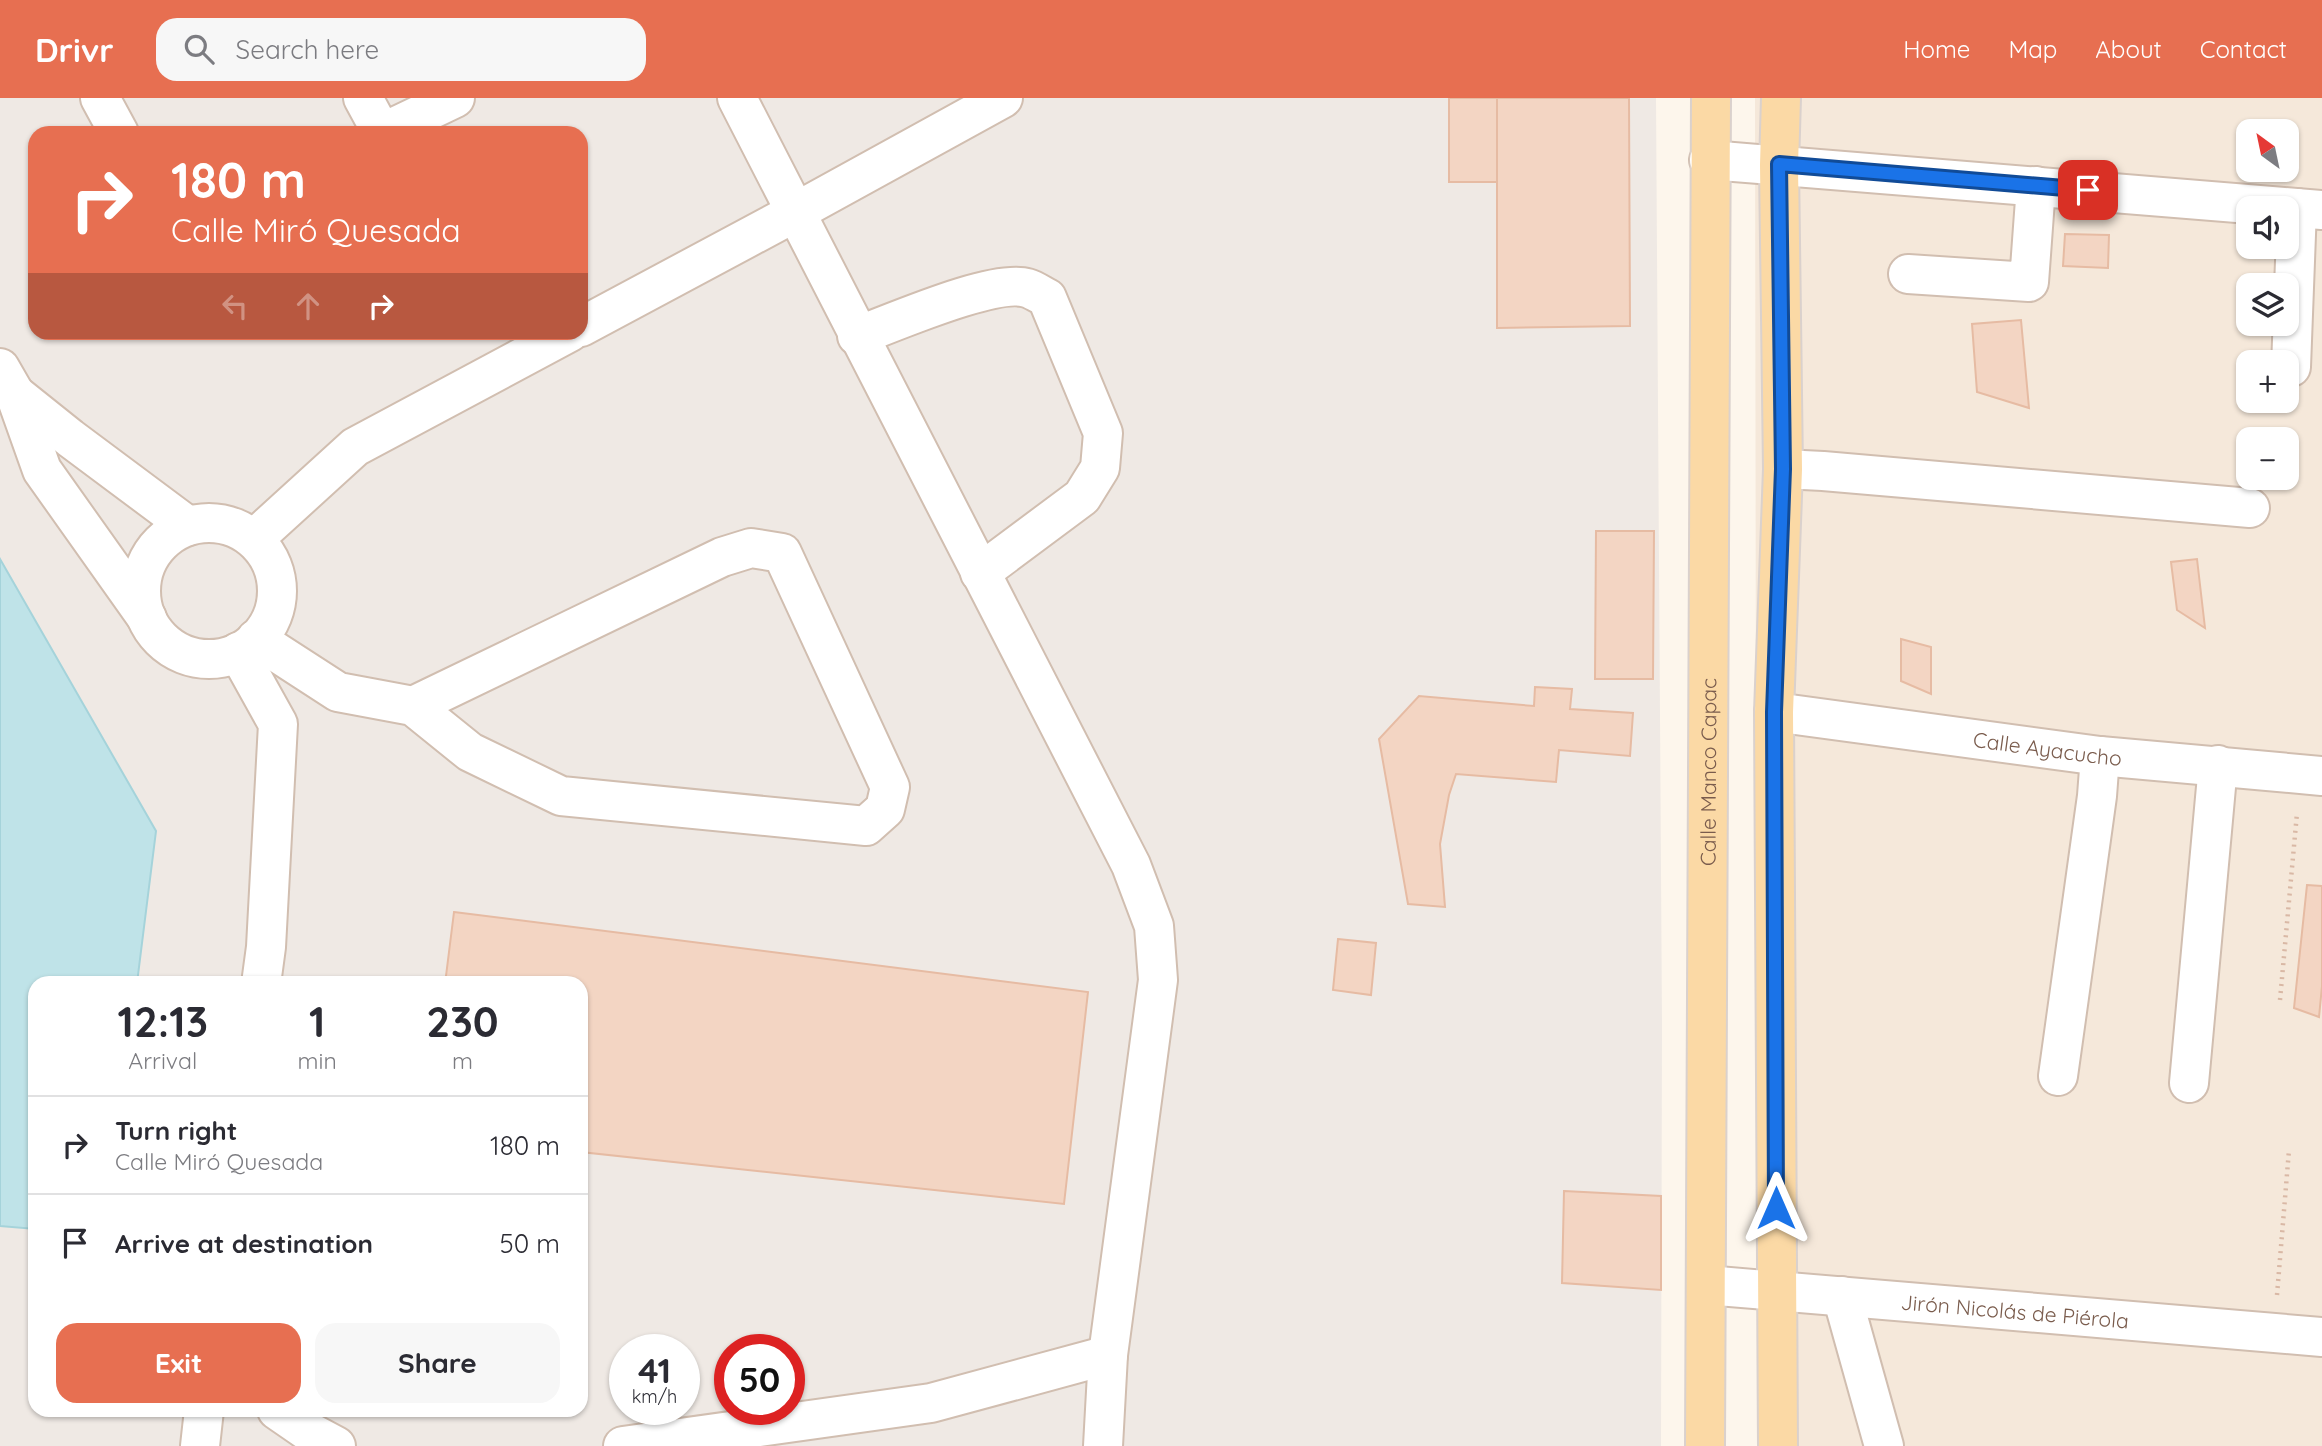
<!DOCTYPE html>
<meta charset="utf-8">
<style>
body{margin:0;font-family:Quicksand,sans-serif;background:#f7f7f7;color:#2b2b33;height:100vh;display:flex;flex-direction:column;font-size:26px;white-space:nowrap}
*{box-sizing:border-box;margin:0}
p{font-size:23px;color:#7c7c81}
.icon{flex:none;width:38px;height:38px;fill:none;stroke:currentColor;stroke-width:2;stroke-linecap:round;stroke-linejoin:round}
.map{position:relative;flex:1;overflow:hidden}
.panel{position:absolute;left:28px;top:878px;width:560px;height:441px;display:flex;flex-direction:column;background:#fff;border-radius:21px;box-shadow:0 2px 5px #0004}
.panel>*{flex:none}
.guide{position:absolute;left:28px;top:28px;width:560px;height:214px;border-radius:21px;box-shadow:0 2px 5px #0004;background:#e76f51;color:#fff;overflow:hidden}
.needle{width:46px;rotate:327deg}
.tools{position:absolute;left:2236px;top:21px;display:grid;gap:14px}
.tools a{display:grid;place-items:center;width:63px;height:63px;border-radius:14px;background:#fff;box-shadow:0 2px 5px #0004;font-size:35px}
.speed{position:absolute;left:609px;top:1236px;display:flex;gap:14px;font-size:35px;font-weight:700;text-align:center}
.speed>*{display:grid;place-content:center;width:91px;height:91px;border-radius:50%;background:#fff;box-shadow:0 2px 5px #0004;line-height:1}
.speed small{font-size:18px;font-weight:400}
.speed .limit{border:10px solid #d22;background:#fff;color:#111}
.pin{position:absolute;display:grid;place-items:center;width:60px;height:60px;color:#fff;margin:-30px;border-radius:14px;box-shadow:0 4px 10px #0006}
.me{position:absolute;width:77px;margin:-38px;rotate:0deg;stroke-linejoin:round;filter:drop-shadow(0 0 5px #0008)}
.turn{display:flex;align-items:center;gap:24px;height:147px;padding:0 28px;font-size:32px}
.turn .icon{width:91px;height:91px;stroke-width:2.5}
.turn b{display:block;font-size:49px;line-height:60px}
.lanes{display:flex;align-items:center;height:66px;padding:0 28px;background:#0003;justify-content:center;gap:35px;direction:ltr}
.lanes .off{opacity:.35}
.eta{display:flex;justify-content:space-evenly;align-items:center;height:119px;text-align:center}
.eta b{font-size:42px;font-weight:700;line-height:49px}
.button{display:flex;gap:14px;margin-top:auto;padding:14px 28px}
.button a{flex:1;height:80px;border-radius:21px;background:#e76f51;color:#fff;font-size:28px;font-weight:700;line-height:80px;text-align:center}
.button a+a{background:#f7f7f7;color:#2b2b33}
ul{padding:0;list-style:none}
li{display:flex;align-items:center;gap:21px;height:98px;padding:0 28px;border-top:2px solid #e1e1e2}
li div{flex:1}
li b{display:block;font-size:26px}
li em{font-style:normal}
header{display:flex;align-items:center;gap:42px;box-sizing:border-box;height:98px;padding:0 35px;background:#e76f51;color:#fff}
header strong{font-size:33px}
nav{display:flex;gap:38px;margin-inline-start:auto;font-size:24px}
.search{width:490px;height:63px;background:#f7f7f7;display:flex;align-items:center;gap:18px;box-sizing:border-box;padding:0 24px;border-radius:21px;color:#7c7c81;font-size:26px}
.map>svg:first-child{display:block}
.residential{fill:#f5e8da;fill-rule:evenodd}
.industrial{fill:#efe9e4;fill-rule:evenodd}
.water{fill:#bfe3e8;stroke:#a5d3da;stroke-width:2}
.building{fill:#f3d5c3;stroke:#e6bba3;stroke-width:2}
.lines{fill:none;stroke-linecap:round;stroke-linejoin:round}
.minor-casing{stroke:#d1beb0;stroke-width:42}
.major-casing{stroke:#dad1cd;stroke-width:42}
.path{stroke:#d9b8a5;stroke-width:4.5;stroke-dasharray:2 5;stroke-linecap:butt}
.minor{stroke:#fff;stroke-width:38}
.major{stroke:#fbd9a5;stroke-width:38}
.route-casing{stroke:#114b97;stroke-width:18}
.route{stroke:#1a73e8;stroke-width:12}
.labels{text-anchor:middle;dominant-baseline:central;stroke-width:6;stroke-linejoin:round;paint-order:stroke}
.street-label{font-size:21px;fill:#7a5c4d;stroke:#fffaf3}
</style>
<header>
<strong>Drivr</strong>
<div class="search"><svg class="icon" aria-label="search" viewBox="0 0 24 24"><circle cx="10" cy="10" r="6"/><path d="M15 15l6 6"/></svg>Search here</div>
<nav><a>Home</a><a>Map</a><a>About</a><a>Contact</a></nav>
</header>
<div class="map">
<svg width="2322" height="1348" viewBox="0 0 2322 1348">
<rect width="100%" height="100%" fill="#fdf6ec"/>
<path class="residential" d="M1755,0H2322V1348H1757ZM2249,33H2287V72H2249ZM2249,110H2287V149H2249ZM2249,187H2287V226H2249ZM2249,264H2287V303H2249ZM2249,341H2287V380H2249Z"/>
<path class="industrial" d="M0,0H1656L1662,927L1661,1348H0V1128L35,1131V1312H581V886L137,885L156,733L0,461ZM35,35H581V234H35ZM625,1251H684V1311H625ZM730,1251H789V1311H730Z"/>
<path class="water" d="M0,461L156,733L137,885L35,886V1131L0,1128Z"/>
<path class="building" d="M1449,0H1497V84H1449Z
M1497,0H1629L1630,228L1497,230Z
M2065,136L2109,137L2108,170L2063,168Z
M2021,222L2029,310L1977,294L1972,226Z
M1596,433H1654L1653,581H1595Z
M2197,461L2205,530L2177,512L2171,464Z
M1901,541L1931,549V596L1901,583Z
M1535,589L1572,591L1570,611L1633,615L1630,658L1559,652L1556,684L1456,676L1449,697L1440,746L1445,809L1408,806L1379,641L1419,598L1534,608Z
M2307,787L2322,788V888L2319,919L2294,910Z
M454,814L1088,894L1064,1106L581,1054V886H445Z
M1338,841L1376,845L1371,897L1333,892Z
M1564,1093L1661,1098V1192L1562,1185Z"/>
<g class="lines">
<g class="minor-casing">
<g id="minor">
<path d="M100,0L119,35"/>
<path d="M363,0L382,35"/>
<path d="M737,0L1131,767L1154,828L1158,882L1108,1257L1103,1348"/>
<path d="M382,35L455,0"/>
<path d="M1709,62L2322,112"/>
<path d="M1908,176L2029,184L2036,88"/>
<path d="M581,229L794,115L1003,0"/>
<path d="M857,238C893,225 994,180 1027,190C1034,192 1041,197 1047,200L1103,335L1100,370L1082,399L980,475"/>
<path d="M2291,269L2297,110"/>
<path d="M0,270L15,296L42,372L147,520"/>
<path d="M15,296L70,340L188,428"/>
<path d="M1783,371L1823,373L2250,410"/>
<circle cx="209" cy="493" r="68"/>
<path d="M254,441L355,349L570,234"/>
<path d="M256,541L338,594L413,608L722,459L751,450L782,455L890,689L885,711L866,728L561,698L470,654L413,608"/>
<path d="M238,554L278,626L266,849L261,886"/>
<path id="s1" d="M1774,614L2100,658L2322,678"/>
<path d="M2058,978L2097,698L2100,658"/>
<path d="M2189,985L2218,667"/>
<path id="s2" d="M1706,1187L2322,1239"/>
<path d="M1842,1198L1884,1348"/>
<path d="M277,1312L306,1332L336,1348"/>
<path d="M200,1348L204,1312"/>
<path d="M623,1348L931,1305L1108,1257"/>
</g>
</g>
<g class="major-casing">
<g id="major">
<path id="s3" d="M1705,1348L1711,0"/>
<path d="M1778,1348L1774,614L1783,371L1779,67L1781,0"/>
</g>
</g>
<path class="path" d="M2280,902L2297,715
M2277,1197L2289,1052"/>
<use href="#minor" class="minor"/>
<use href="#major" class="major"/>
</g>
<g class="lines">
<g class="route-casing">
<path id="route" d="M1776,1110L1774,614L1783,371L1779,66L2088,92"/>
</g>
<use href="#route" class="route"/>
</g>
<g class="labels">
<g class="street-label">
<text stroke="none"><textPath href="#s1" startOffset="276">Calle Ayacucho</textPath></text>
<text stroke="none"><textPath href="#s3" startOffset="674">Calle Manco Capac</textPath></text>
<text stroke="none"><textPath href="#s2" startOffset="310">Jirón Nicolás de Piérola</textPath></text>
</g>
</g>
</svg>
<div class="tools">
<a><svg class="needle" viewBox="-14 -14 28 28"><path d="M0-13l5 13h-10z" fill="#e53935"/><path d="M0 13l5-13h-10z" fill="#7c7c81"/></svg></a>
<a><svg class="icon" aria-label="sound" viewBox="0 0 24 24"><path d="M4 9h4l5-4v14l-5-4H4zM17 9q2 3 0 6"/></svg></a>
<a><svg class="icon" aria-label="layers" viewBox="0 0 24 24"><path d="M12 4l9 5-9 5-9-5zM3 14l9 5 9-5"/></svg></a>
<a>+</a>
<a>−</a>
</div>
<div class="speed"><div>41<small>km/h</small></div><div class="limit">50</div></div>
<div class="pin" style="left:2088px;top:92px;background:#d93025"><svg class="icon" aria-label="arrive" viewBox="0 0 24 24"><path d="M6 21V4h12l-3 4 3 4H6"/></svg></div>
<svg class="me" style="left:1776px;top:1110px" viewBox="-20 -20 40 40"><path d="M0-17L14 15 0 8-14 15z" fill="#1a73e8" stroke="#fff" stroke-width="4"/></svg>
<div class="guide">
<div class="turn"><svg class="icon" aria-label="right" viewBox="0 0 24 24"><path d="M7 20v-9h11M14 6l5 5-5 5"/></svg><div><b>180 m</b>Calle Miró Quesada</div></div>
<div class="lanes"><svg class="icon off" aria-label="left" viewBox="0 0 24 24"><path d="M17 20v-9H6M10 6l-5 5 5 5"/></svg><svg class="icon off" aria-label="ahead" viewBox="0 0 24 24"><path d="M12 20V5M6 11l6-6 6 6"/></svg><svg class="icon" aria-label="right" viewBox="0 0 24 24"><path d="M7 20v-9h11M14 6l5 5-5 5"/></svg></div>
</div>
<section class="panel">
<div class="eta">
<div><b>12:13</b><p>Arrival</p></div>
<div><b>1</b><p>min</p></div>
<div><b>230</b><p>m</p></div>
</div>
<ul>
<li><svg class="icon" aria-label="right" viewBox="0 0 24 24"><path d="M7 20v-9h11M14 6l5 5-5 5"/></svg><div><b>Turn right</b><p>Calle Miró Quesada</p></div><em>180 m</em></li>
<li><svg class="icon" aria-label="arrive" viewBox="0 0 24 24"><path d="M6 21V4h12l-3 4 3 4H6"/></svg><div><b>Arrive at destination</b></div><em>50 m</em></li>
</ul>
<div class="button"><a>Exit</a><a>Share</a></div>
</section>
</div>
